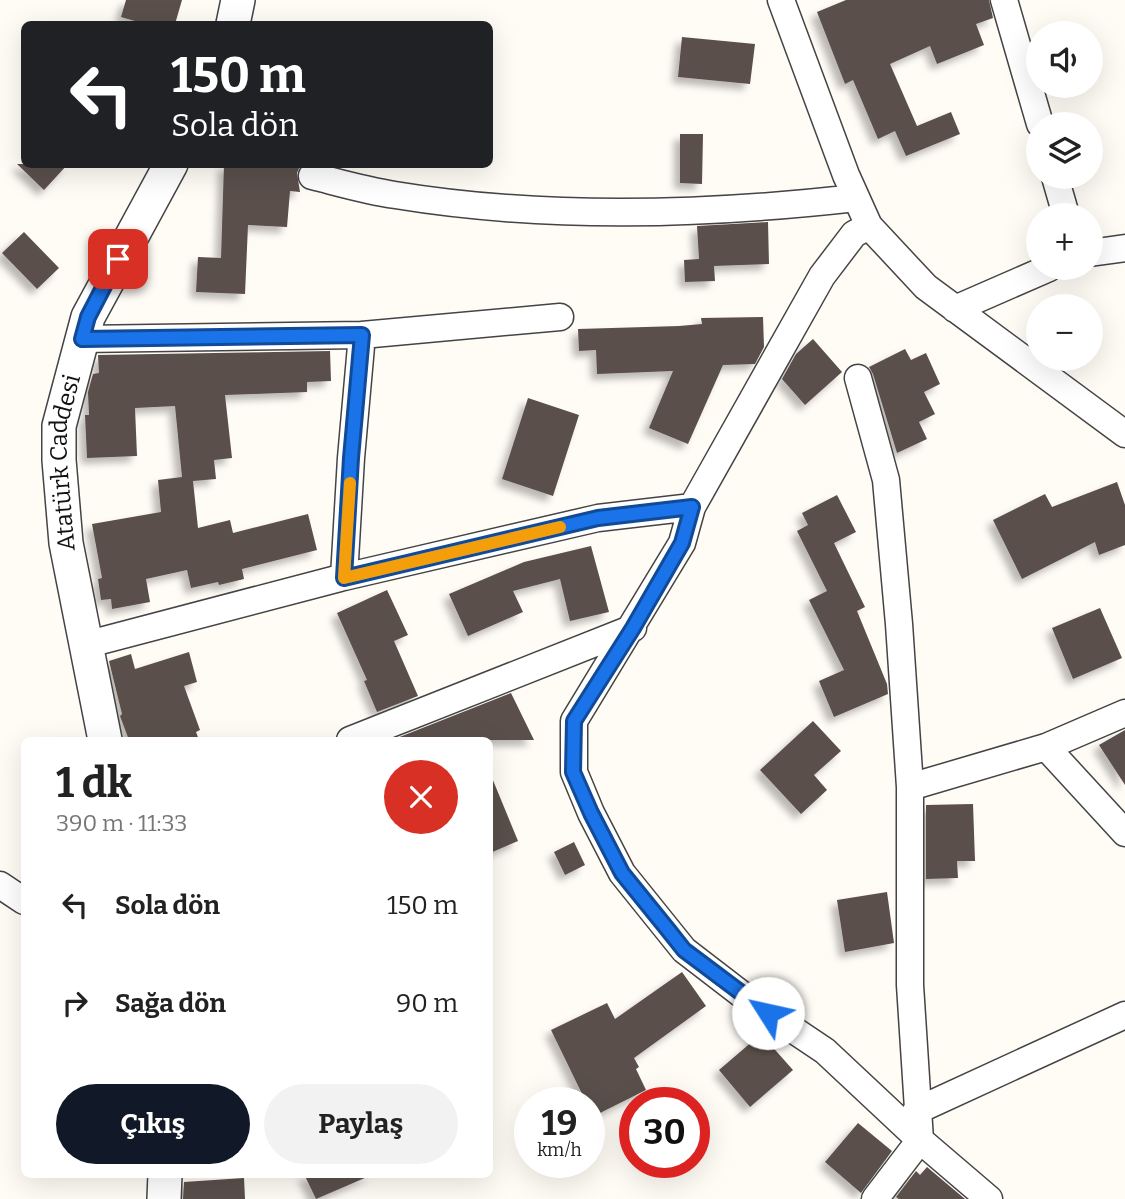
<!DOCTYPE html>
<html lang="tr">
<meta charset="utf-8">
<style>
body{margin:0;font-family:Bitter,serif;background:#f2f2f2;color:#222;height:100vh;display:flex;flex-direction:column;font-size:26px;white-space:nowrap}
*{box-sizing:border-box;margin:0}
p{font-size:23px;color:#767676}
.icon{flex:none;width:38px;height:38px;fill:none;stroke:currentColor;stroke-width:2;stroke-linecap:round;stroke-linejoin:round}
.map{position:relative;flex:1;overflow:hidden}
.side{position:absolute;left:21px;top:737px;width:472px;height:441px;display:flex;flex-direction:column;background:#fff;border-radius:10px;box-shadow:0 7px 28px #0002}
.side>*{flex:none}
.top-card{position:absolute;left:21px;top:21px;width:472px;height:147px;border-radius:10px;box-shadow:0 7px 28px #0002;background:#202124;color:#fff;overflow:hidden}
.buttons{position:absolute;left:1026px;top:21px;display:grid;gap:14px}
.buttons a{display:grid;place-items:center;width:77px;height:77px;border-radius:50%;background:#fff;box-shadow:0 7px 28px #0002;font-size:35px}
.speed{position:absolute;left:514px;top:1087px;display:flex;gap:14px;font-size:35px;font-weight:700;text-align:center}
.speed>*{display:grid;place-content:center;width:91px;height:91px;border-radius:50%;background:#fff;box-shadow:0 7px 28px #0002;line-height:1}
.speed small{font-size:18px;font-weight:400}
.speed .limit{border:10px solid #d22;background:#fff;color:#111}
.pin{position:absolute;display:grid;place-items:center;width:60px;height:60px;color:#fff;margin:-30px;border-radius:14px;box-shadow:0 4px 10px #0006}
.me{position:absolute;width:77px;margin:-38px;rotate:305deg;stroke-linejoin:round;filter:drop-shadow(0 0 5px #0008)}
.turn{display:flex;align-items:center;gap:24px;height:147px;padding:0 35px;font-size:32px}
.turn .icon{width:91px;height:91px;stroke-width:2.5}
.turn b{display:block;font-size:49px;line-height:60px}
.round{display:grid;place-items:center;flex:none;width:74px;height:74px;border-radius:37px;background:#f2f2f2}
.summary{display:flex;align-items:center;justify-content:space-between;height:119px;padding:0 35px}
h1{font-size:42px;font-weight:700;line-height:52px}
.action{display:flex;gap:14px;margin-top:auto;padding:14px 35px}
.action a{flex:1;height:80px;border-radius:42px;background:#111827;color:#fff;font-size:28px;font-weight:700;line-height:80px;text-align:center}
.action a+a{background:#f2f2f2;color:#222}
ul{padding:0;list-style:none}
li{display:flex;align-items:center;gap:21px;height:98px;padding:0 35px}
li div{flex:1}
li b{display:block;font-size:26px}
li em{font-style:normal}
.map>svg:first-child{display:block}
.building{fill:#5a4f4c;filter:url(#shadow)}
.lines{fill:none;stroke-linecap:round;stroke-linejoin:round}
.minor-casing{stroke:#444;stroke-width:29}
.tertiary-casing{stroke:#444;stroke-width:36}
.minor{stroke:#fff;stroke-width:26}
.tertiary{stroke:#fff;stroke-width:33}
.route-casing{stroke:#114b97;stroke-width:18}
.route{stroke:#1a73e8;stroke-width:12}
.slow{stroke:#f59e0b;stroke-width:12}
.labels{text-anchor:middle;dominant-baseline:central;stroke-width:7;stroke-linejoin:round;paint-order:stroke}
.street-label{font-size:24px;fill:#111;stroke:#fff}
</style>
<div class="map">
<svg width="1125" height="1199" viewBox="0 0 1125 1199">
<defs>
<filter id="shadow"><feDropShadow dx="-6" dy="6" stdDeviation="3.5" flood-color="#0004"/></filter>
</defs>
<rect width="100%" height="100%" fill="#fffbf5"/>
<path class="building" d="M126,0H182L175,24H145L121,17Z
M846,0H989L993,18L976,24L984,45L937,64L930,46L890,64L917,126L951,112L960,134L906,156L895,131L878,139L853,80L845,84L817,12Z
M682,37L755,44L750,84L678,77Z
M680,134H703L702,184L680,183Z
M17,164H68L44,190Z
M224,164L300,166L297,173L300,192L290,191L287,227L248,225L245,294L196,292L198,257L221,258Z
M768,222L769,264L714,266L715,281L685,282L684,260L699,259L697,226Z
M24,232L59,268L37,289L2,253Z
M763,317L764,347L755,364L723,365L688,444L649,428L673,371L597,374L596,350L579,351L578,329L679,326L702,324L701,318Z
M813,339L842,372L805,405L782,379L796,354Z
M905,349L911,360L926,353L940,384L924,392L935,414L919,422L927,439L897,453L873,374L869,367Z
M330,351L331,381L307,382V392L225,395L232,458L214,460L216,479L193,481L198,528L230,520L233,533L308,514L317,550L242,569L244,579L219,585L218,582L191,588L187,570L146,579L150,602L112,609L111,599L101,600L98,579L102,578L92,524L161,512L158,480L182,477L175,406L135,408L137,456L87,458L85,415H89L88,392L93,374L99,373L98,355Z
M528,398L579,415L553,496L502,479Z
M1117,482L1125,505V545L1099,555L1095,542L1022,579L993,520L1045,494L1052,507Z
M837,495L856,532L834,543L865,607L857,611L887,684L888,694L834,717L819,681L844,670L809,600L827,591L797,531L808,525L802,513Z
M591,546L609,612L570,621L560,579L513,591L523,612L468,636L449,594L524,562Z
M387,590L408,635L394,641L418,696L377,712L364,681L367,680L337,613Z
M1100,608L1122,658L1073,679L1052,628Z
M189,652L197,682L184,686L200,730L196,732L199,740H129L120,716L122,714L109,661L131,654L135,669Z
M511,693L534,740H392Z
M813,721L841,751L814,775L827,790L801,814L760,770Z
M1125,730V785L1099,745Z
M490,773L518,841L490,853Z
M973,804L975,861H957L958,878L926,879V805Z
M574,842L585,865L565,875L554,852Z
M887,892L894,943L845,952L837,900Z
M682,972L706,1006L634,1058L639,1067L636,1069L646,1090L590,1118V1102H586L551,1030L607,1003L615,1019Z
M761,1034L793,1070L750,1107L719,1070Z
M858,1123L892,1151L861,1193L825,1162Z
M927,1167L965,1199H899L896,1197L916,1171L920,1175Z
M304,1174H374L316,1199Z
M244,1178L245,1199H183L184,1182Z"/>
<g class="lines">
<g class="minor-casing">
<path id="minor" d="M781,0L846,175L869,226L926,287L1125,434
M1004,0L1040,124
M312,176C340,183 367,191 395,195C547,220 704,215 856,198
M1055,177L1066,215
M869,226L854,234L822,276L692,507L682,543L574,721V772L591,813L622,873L684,950L749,1000L825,1051L920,1140L989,1199
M1090,253L1125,248
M955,309L1049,268
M362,335L560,317
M82,339L362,335L351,458L344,577
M858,378L886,480L899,624L910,787V985L920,1140L875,1199
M85,645L344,577L598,518L692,507
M350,740L633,628
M1046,747L1125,833
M910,787L1046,747L1125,713
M0,885L24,901
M916,1111L1125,1015"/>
</g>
<g class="tertiary-casing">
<g id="tertiary">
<path d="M233,24L238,0"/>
<path id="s1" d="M105,740L66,543L59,460V426L88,317L171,164"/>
<path d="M164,1199L165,1174"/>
</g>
</g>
<use href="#minor" class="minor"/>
<use href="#tertiary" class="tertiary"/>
</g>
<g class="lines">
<g class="route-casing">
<path id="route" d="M118,259L88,317L82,339L362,335L351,458L344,578L598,518L692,507L682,543L633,628L574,721L573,772L591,813L622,873L669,931L684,950L768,1013"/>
</g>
<use href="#route" class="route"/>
<path class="slow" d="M350,483L344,578L560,527"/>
</g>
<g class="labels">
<g class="street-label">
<text stroke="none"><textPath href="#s1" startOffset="282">Atatürk Caddesi</textPath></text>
</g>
</g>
</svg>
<div class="buttons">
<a><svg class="icon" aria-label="sound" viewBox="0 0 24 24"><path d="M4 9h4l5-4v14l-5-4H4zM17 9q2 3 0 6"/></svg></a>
<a><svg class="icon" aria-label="layers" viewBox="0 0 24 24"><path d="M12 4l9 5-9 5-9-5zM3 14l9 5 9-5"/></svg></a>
<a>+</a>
<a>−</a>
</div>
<div class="speed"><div>19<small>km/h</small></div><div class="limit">30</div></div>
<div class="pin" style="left:118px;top:259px;background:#d93025"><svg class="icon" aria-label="arrive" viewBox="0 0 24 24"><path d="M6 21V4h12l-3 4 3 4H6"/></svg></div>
<svg class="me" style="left:768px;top:1013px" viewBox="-20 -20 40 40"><circle r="19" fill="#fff"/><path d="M0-13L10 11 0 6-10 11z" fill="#1a73e8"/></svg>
<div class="top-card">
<div class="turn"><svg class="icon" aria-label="left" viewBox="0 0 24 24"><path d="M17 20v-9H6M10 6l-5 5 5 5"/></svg><div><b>150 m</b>Sola dön</div></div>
</div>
<section class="side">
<div class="summary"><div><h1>1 dk</h1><p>390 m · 11:33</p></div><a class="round" style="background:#d93025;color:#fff"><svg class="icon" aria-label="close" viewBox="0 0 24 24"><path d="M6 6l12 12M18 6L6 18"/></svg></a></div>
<ul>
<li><svg class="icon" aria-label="left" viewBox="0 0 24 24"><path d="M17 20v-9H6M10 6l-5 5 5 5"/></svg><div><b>Sola dön</b></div><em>150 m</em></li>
<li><svg class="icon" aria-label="right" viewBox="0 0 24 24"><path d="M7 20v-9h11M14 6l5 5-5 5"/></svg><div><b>Sağa dön</b></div><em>90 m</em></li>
</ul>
<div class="action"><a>Çıkış</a><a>Paylaş</a></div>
</section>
</div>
